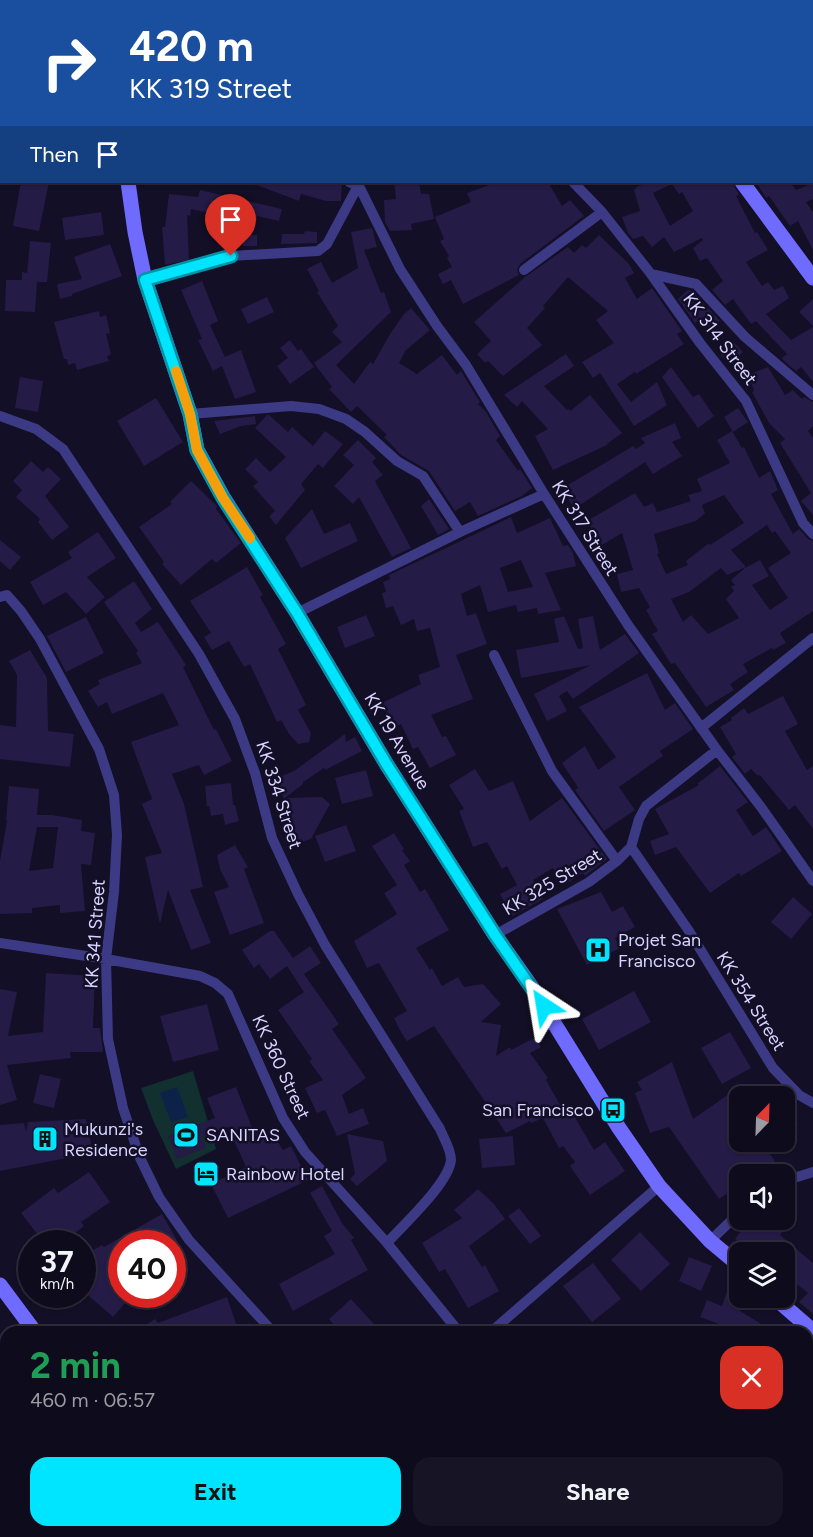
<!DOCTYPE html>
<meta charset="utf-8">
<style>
body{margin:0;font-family:Figtree,sans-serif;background:#171425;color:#f1f3f6;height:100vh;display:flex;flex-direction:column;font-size:22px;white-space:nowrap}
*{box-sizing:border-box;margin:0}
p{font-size:20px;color:#9b9ba3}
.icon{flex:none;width:33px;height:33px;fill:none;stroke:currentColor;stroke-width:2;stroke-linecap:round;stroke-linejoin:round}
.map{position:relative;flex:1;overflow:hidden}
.side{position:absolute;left:0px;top:1326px;width:813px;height:212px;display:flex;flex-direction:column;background:#0e0b1c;border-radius:18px 18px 0 0;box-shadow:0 2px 4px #0004,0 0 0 2px #2e2b3b}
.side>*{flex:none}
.hud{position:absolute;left:0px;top:0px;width:813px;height:183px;box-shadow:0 2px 4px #0004,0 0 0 2px #2e2b3b;background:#1a4fa0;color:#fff;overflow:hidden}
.needle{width:39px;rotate:23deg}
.fabs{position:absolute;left:729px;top:1086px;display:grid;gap:12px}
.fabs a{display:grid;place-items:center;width:66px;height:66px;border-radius:12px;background:#0e0b1c;box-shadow:0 2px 4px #0004,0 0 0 2px #2e2b3b;font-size:30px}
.speed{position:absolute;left:18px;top:1230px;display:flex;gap:12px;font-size:30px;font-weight:700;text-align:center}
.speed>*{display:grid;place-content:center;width:78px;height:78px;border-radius:50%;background:#0e0b1c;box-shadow:0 2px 4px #0004,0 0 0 2px #2e2b3b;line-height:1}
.speed small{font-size:15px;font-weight:400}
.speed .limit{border:9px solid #d22;background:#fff;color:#111}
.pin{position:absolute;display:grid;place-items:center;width:51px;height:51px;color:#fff;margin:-62px -26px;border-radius:50% 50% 50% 0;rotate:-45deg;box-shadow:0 0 6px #0007}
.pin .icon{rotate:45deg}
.me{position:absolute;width:66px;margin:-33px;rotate:327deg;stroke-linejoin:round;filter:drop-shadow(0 0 4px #0008)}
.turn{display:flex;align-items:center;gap:21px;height:126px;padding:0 30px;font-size:27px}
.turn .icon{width:78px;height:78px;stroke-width:2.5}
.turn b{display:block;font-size:42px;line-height:51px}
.then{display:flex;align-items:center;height:57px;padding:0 30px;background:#0003;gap:12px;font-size:22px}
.round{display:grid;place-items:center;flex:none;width:63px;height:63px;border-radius:18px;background:#171425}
.overview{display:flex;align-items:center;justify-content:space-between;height:102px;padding:0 30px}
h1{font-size:36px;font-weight:700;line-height:45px;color:#1e9e55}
.cta{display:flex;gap:12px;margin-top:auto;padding:12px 30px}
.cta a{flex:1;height:69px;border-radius:18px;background:#00e5ff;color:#111;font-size:24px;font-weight:700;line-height:69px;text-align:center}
.cta a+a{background:#171425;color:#f1f3f6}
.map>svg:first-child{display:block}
.green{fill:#12302f}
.water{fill:#0c2248}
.building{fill:#241b47;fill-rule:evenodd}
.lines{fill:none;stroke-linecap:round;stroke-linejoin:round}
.street{stroke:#3d3a85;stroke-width:10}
.secondary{stroke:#6f6bff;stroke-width:15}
.route-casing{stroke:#0095a6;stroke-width:15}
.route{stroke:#00e5ff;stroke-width:10}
.slow{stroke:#f59e0b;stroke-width:10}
.labels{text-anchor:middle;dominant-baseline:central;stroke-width:5;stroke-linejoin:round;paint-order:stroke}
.street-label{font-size:18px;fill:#d9d4ff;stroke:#130f26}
.poi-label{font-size:18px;fill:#d9d4ff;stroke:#130f26;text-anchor:start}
</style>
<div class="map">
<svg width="813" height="1537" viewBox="0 0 813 1537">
<rect width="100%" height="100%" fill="#130f26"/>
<path class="green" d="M193,1071L216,1149L176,1169L153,1120L141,1088Z"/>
<path class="water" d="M177,1087L188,1117L171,1122L160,1093Z"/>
<path class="building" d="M21,182H49L39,231L13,226Z
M249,182H342L341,201H326L301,194L299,201Z
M394,182H419L421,194H429L434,219L411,224L412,230L390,231L385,222L384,200L396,199Z
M498,182H548L562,206L570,200L584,216L520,264L517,270L519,275L463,304L451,280L443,284L438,274L452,267L447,258L449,256L440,241L444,239L435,217L471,202L467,193Z
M657,182H732L739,195L736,196L755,233L757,232L768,250L746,262L762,286L768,282L774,290L783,286L789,298L766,314L791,340L813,327V382L801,367L796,371L784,361L782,358L787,354L756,321L751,324L733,299L725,305L712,290L723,281L707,258L700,261L693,248L703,240L702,238L674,252L664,237L652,247L643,236L633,239L628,233L622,217L640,211L634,190L638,186ZM672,184L679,194L682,192L693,211L670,226L653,193Z
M756,182H790L796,190L813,183V199L806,202L813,212V250L798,221L790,226L769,196L766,198Z
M200,190L282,209L279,221L257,216V221L214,209L213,214L191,209L190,216L187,215L189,260L165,265L162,227H165L169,194L198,197Z
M101,212L104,235L65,240L62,218Z
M372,228L377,247L364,250L381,293L384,292L391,312L336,365L354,384L370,362L373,364L390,334L404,314L411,308L430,330L405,351L399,363L417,374L442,355L457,375L461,371L480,402L478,404L486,412L500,436L496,440L518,471L520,469L532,488L522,496L478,516L470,502L455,511L429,471L401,455L384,437L387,435L357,406L351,412L329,389L332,387L314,363L342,342L332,332L338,326L317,292L319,291L307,269L321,262L332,283L358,268L351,232Z
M305,231L317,232V243L281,244L282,234H304Z
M243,235H257V246H243Z
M599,235L629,264L634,273L625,278L637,299L652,288L682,331L677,334L684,344L636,374L635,372L617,384L631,402L657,382L667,405L634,426L600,373L593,378L582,362L614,343L596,320L608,311L568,277L543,306L545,308L527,328L542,345L503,376L488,361L485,363L477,354L491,341L474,322L525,277L568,247L574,253L582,245L586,248Z
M30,241L51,243L47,282H37L35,312L5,311L6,280H22V272L27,273Z
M110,244L122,276L72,294V296L60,299L57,284L82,279L74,257Z
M202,281L218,321L210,325L225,357L241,350L256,392L235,399L222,366L213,371L198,340L202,339L181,290Z
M688,290L692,291L720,321L709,330L700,320L695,323L678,299Z
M267,297L274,312L248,324L241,309Z
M813,299V326L799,312Z
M99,311L100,317L106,315L110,333L106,334L111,354L107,357L109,361L77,370L75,363L68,365L67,359H64L54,322Z
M290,340L298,351L301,349L314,367L290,384L277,366L288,358L280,348Z
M733,341L743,352L730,364L720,354Z
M566,354L574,366L544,386L567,410L569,409L570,411L590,395L622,433L607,444V445L553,470L535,436L548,429L522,401L517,407L504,395Z
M671,367L693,397L699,394L714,416L698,428L662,377Z
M768,367L785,395L793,390L802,399L804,397L813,402V426L808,431L813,438V515L801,501L811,493L780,443L785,439L769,423L752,392L754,391L748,375Z
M20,377L43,381L38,412L15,408Z
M156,398L183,442L144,466L117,421Z
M738,408L748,422L733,432L724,417Z
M267,415H269L288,432L292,427L313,446L325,431L343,444L323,468L318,464L301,484L305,490L276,525L269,516L275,511L253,486L258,482L245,469L256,458L270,472L286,457L255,428Z
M255,416L256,424L241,426L220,434L214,421Z
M675,423L681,438L672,442L682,456L653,474L645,462L574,509L565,493L571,489L568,485L633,446L636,449L645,443L641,438Z
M732,431L742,448L744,447L759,478L770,471L778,490L771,494L793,534L799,529L808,539L813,541V611L780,633L786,643L773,650L772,648L743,664L748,672L730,684L734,690L706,707L675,663L671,664L652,634L658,631L646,610L650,607L639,588L621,592L617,574L633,570L622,533L602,545L587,521L635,493L644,507L653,503L657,512L691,501L688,495L702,491L697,479L730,463L717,440ZM724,495L744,523L710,545L709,543L686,561L688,565L666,574L657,554L659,553L654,534L696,521L705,513L702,505ZM767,525L772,533L775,531L791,553L768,568L788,598L770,610L752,585L769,576L760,560L745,568L731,580L735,585L731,587L734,591L726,599L739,618L708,634L691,615L683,622L671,599L689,592L721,568L727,575L746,567L731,550Z
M358,440L376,458L372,462L383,475L375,481L411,548L392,557L359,497L353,504L334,486L354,465L343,455Z
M31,461L43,472L48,467L61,479L45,496L69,527L52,540L38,522L40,519L16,497L22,490L13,481Z
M191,481L217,506L216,509L241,543L216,563L212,559L181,585L162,564L164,562L139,527L172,504L170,502Z
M429,499L449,529L438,535L421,506Z
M312,509L324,534L350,523L358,541L301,568L285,538Z
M511,517L517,533L550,518L563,546L568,545L573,553L576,566L545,573L561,610L538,614L537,608L518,612L516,605L488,612L480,585L461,594L467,616L476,613L487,644L456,655L473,699L431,715L442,737L446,736L456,755L430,768L418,747L413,749L401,724L394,728L382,703L421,684L418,675L440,667L430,628L417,631L414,619L401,625L393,606L386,608L382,593L386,592L383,582L390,579L389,575ZM521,560L533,587L508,592L500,568Z
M98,532L116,558L87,577L105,597L86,614L66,592L43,605L30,582L72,558L68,552Z
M0,540L21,557L10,570L0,561Z
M247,567L263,595L260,597L286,644L278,649L306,705L298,710L311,733L309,742L298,744L289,734L281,720L277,722L250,664L244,667L229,641L212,650L204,637L211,633L190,601Z
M134,581L152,609L135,623L141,632L158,622L186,665L183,667L214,730L216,729L232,761L204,775L199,765L172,774L184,804L203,887L190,890L211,943L191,950L168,890L160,924L145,857L162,853L142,804L152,799L131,742L179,725L163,693L112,714L107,702L98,707L88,691L100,684L98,680L142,663L136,653L138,651L104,602Z
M366,615L375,636L345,648L337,627Z
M564,616L578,649L583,648L578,619L593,616L600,650L625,634L639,653L573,699L567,691L559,696L567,711L547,721L534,694L591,665L521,678L516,650L559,642L554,619Z
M86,617L104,653L66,672L47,636Z
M30,650L47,678L48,731L74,734L70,767L0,759V725L16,727L17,675L9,661Z
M647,673L665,710L675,703L693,729L660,751L663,756L619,787L635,810L604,831L575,790L578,788L576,784L562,763L585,746L598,770L616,757L579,707Z
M783,696L798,724L785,731L807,770L813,766V829L795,805L789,810L760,775L758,776L751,769L745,774L732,757L736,754L720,727L732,720L731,718L744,708L748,714Z
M345,734L346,742L355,737L362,751L325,770L324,768L303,782V784L285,798L322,797L330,804L311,839L298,843L277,778L294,771Z
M720,766L748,802L736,810L753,836L766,827L782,851L741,876L739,873L710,893L676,847L655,855L650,841L669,834L655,809L699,785L697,784Z
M475,769L489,791L513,781L530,821L562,798L607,859L585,876L583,873L566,884L561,876L559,878L553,868L533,880L543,899L512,916L500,894L517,885L507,866L502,869L487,842L473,847L459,811L464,809L449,785Z
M366,770L373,796L342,804L335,778Z
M231,783L233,805H235L239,821L225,825L223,814L211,816L209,806L207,807L205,786Z
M9,786L39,789L37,815H52L82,820L81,831L95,833L91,865L81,864L85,911L60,913V905L32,908V913L0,914V861L7,821L6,820ZM37,827H58L53,868L29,871Z
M346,825L356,851L325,862L315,836Z
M394,833L404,849L402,850L410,861L404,865L420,892L425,889L449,930L416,948L430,970L432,968L442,986L458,977L464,987L483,984L501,1004L481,1022L501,1025L496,1056L510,1047L511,1050L536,1037L541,1047L530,1053L548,1078L546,1080L564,1112L570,1109L594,1150L605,1142L625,1171L590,1195L570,1166L575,1162L563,1146L559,1148L543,1118L531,1123L530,1121L506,1133L434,1026L407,1041L401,1032L394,1018L407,1011L379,963L367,968L354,941L397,914L384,893L397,885L372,846Z
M235,845L248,867L244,869L264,923L230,935L214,892L229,887L220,869L217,855Z
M601,892L612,912L623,906L635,927L615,938L620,948L587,965L557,909Z
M793,897L812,914L791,939L771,922Z
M270,931H274L293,958L310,946L321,963L304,974L339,1024L332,1029L366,1078L342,1095L349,1114L363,1108L369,1124L337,1136L325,1110L317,1113L305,1088L323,1080L309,1061L312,1059L278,1010L304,992L287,966L270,979L259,964L254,968L242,950Z
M46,973L95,976L93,1028H100L103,1052H70L71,1058L7,1065L17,1100L0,1105V989L17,992L8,1036L43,1032Z
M634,991L651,1022L599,1050L582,1019Z
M207,1004L219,1050L173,1062L160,1016Z
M730,1032L751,1068L722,1084L701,1048Z
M672,1062L693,1119L729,1094L740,1109V1142H761L775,1161L755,1174H740V1185L719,1199L669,1127L650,1133L635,1093L642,1090L637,1082Z
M40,1074L61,1079L54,1108L33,1103Z
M236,1087L253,1130L255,1129L260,1141L272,1133L283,1150L291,1146L308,1180L228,1218L211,1184L246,1167L228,1127L202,1137L206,1148L177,1159L168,1136L215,1118L207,1098Z
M784,1100L798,1124L784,1132Z
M86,1119L93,1153L0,1171V1125L24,1123L26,1132L28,1122Z
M347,1134L383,1141L387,1161L357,1186L350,1179L355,1174Z
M513,1136L515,1165L482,1168L479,1139Z
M89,1172L110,1202L81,1222L84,1226L61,1244H45L21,1213L54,1188L58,1193Z
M322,1186L342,1223L354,1238L351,1240L368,1270L293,1311L279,1284L335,1254L324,1236L332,1231L310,1193Z
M478,1189L494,1204L505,1219L469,1246L482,1267L485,1265L499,1291L468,1308L445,1269L439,1272L422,1243L462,1218L454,1210Z
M519,1208L541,1236L530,1244L508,1216Z
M162,1214L179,1244H122V1294H133L113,1317L82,1290V1256L102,1245L104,1247Z
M749,1220H792L780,1235L813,1263V1314L799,1302L808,1293L784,1274V1252H753L735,1239Z
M640,1232L670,1264L641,1291L611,1260Z
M689,1257L712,1266L701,1291L679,1281Z
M593,1263L621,1299L592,1322L563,1286Z
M731,1279L740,1282V1298H745L740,1311L774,1332H728L730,1328L700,1317L707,1300L722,1306Z
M227,1297L237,1326L220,1332H135L155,1319L158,1323Z
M351,1299L381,1332H340L329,1319Z"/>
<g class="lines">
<path class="street" d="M387,0V2
M493,0L494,2
M0,143L2,139
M349,182L359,186L400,269L437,326L466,365L544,494L628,625L717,750L761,807L813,881
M573,182L602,212L651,274L700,343L746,401L803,523L813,534
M524,270L602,212
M651,274L696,284L745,337L813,395
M145,280L231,256L318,251L327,244L360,182
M190,414L291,406L319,409L346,419L365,432L397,461L423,476L460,532
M0,416L36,429L63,449L199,654L235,719L255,773L272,838L298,894L325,945L440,1129C444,1139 451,1149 451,1160C449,1183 403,1225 387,1243
M0,597L7,595L21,611L40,639L86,725L99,749L114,795L117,835L114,892L106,959L108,1039L123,1108L140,1158L159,1197L189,1240L273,1332
M297,613L460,532L544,494
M494,655L552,771L617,861
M701,728L813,638
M631,847L689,931L773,1068L799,1095L813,1103
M495,935L589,882L617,861L631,847L639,819L646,806L717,750
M0,943L106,959L200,976L215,983L228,994L283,1118L305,1152L387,1243L459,1332
M784,1181L813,1172
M710,1241L740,1212
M491,1332L659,1186
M807,1506L813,1509
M443,1532L448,1537
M248,1537L254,1532
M793,1537L813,1533"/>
<path class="secondary" d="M86,0L87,2
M415,0L418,2
M128,182L135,232L145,280L190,414L197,450L223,497L297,613L387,765L495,935L531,986L619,1128L659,1186L710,1241L740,1266
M742,182L813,278
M0,1285L35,1332
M775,1298L813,1331
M208,1532L212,1537"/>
</g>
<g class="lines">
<g class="route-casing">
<path id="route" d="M231,256L145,280L190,414L197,450L223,498L297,613L387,765L495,935L544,1006"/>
</g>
<use href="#route" class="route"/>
<path class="slow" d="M176,371L190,414L197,450L223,498L250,538"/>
</g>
<defs>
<g id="hospital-square" transform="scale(1.35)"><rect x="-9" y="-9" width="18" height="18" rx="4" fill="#00e5ff" stroke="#130f26"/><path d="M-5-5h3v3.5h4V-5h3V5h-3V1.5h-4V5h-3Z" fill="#111"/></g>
<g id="bus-square" transform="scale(1.35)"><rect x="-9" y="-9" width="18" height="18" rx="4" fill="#00e5ff" stroke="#130f26"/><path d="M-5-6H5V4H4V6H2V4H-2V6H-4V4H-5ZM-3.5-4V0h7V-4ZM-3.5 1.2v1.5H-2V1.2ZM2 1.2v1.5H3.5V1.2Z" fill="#111"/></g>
<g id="stadium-square" transform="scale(1.35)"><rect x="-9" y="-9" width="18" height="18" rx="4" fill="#00e5ff" stroke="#130f26"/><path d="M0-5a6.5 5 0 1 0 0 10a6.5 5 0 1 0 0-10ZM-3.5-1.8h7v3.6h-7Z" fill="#111"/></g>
<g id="building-square" transform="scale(1.35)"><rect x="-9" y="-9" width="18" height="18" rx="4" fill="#00e5ff" stroke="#130f26"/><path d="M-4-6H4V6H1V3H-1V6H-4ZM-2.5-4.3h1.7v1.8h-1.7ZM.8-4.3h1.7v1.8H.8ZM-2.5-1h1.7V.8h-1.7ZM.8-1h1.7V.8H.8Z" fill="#111"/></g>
<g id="hotel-square" transform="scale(1.35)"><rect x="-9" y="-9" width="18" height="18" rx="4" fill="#00e5ff" stroke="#130f26"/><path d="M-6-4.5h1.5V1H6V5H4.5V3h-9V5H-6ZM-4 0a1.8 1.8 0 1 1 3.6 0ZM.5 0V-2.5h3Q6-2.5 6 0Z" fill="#111"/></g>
</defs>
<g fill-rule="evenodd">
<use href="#hospital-square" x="598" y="950"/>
<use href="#bus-square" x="613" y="1110"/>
<use href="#stadium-square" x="186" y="1135"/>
<use href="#building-square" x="45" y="1139"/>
<use href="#hotel-square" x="206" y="1174"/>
</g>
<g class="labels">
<g class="street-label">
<text transform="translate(720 339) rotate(53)">KK 314 Street</text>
<text transform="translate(585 528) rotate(58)">KK 317 Street</text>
<text transform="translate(397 741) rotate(59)">KK 19 Avenue</text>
<text transform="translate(279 795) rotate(72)">KK 334 Street</text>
<text transform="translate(552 882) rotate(-31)">KK 325 Street</text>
<text transform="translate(95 934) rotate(-86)">KK 341 Street</text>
<text transform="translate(751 1001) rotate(58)">KK 354 Street</text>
<text transform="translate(281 1067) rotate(65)">KK 360 Street</text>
</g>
<g class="poi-label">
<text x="618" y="940">Projet San<tspan x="618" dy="21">Francisco</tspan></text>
<text x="594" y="1110" text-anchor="end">San Francisco</text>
<text x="64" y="1129">Mukunzi's<tspan x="64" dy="21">Residence</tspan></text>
<text x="206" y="1135">SANITAS</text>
<text x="226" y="1174">Rainbow Hotel</text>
</g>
</g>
</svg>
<div class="fabs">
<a><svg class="needle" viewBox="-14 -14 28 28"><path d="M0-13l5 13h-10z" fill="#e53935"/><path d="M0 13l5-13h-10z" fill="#9b9ba3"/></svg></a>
<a><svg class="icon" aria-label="sound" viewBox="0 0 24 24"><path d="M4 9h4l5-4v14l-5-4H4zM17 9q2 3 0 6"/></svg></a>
<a><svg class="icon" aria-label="layers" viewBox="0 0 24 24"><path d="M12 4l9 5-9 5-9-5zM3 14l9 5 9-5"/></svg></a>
</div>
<div class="speed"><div>37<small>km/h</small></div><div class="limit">40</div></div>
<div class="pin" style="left:231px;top:256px;background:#d93025"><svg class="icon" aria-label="arrive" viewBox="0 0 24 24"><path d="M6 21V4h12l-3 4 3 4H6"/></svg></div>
<svg class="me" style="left:544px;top:1006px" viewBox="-20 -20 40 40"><path d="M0-17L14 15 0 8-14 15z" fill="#00e5ff" stroke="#fff" stroke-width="4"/></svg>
<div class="hud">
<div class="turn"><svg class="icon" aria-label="right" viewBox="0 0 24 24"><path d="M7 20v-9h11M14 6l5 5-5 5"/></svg><div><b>420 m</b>KK 319 Street</div></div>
<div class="then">Then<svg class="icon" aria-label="arrive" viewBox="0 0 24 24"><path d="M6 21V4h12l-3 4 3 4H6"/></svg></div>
</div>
<section class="side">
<div class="overview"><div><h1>2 min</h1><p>460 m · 06:57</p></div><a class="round" style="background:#d93025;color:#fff"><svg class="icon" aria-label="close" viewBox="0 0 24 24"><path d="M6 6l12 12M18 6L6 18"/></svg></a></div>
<div class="cta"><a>Exit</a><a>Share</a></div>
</section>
</div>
